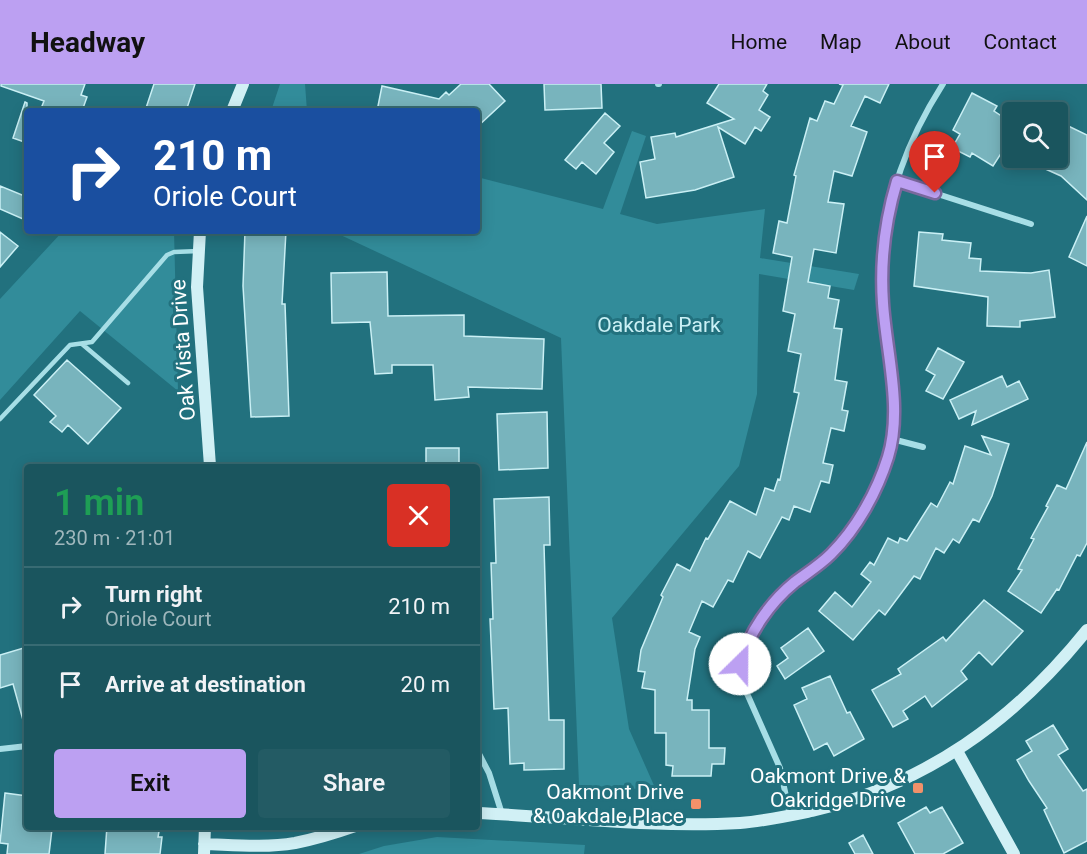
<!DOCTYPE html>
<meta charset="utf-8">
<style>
body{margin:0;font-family:Roboto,sans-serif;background:#235b64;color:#f1f3f6;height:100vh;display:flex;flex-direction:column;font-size:22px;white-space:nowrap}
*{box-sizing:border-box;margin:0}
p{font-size:20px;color:#9fb7bc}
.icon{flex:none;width:33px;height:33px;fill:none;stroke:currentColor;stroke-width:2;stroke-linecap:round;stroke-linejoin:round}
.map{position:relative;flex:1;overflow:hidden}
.drawer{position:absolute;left:24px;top:380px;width:456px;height:366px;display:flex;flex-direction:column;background:#1a555e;border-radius:6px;box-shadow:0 3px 15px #0003,0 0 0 2px #386b73}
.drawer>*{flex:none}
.banner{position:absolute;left:24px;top:24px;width:456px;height:126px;border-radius:6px;box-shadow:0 3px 15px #0003,0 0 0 2px #386b73;background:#1a4fa0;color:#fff;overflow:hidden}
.tools{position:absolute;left:1002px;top:18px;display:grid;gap:12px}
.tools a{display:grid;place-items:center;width:66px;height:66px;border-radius:6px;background:#1a555e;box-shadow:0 3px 15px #0003,0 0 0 2px #386b73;font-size:30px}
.pin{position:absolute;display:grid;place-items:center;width:51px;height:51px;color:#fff;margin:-62px -26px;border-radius:50% 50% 50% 0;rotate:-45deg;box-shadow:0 0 6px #0007}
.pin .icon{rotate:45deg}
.me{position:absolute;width:66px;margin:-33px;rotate:23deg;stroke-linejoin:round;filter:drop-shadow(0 0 4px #0008)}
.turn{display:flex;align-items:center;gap:21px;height:126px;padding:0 30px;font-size:27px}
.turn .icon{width:78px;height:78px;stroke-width:2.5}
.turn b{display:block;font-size:42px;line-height:51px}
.round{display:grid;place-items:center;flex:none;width:63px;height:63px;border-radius:6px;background:#235b64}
.summary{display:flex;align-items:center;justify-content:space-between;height:102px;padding:0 30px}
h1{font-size:36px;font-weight:600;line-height:45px;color:#1e9e55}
.cta{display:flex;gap:12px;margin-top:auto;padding:12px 30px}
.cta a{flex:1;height:69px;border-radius:6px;background:#bca0f2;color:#111;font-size:24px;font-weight:600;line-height:69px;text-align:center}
.cta a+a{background:#235b64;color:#f1f3f6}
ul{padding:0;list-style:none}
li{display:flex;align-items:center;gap:18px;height:78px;padding:0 30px;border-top:2px solid #386b73}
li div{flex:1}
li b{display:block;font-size:22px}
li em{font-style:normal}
header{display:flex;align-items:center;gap:36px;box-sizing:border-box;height:84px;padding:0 30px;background:#bca0f2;color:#111}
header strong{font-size:28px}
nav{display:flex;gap:33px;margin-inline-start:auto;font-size:21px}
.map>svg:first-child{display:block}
.green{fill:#328c9a}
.building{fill:#78b4bd;stroke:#caf0f5;stroke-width:1.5}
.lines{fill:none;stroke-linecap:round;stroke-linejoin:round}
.lane{stroke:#a7dee6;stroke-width:4.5}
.street{stroke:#a7dee6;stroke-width:6}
.secondary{stroke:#d1f0f5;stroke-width:12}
.route-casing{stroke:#7a689d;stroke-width:15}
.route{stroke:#bca0f2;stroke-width:10}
.poi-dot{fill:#f2916a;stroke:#22717e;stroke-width:2}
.labels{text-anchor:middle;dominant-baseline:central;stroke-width:6;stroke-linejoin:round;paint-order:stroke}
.park-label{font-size:21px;fill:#caf0f5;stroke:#22717e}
.street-label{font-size:21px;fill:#fff;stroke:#22717e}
.poi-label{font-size:21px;fill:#fff;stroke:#22717e;text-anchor:end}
</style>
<header>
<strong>Headway</strong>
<nav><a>Home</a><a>Map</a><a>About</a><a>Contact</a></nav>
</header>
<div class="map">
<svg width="1087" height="770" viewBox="0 0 1087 770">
<rect width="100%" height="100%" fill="#22717e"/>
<path class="green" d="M280,0H305L307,27H271Z
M632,47L646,52L620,130L657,140L765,125L760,174L859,190L854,206L759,190L757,310L739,382L612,534L629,645L656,706L579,701L561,254L332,147H477V93L603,125Z
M63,147H174L178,307L80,227L0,316V215Z
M437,753L585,761L584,770H359L384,762Z"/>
<path class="building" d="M1,0H85L81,11L87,13L82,27H40L44,17L1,2Z
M154,0H195L186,27H145Z
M461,0H489L505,17L477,43V27H377L382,2L439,15L446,8L449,11Z
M544,0H601L602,24L545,26Z
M719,0H767L763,7L768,11L759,26L770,33L761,47L755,43L745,60L718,43L734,93L695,106L646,114L640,78L655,75L651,53L675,49L676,53L734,35L707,19Z
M839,0H889L880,19L865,12L851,42L867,48L852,92L834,87L828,118L844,120L836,169L814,165L808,198L830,202L828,214L839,216L834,244L842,245L835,296L847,298L842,326L848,327L844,347L831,344L823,379L833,381L829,399L821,397L810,428L794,422L789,436L782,433L760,474L748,467L733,498L728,496L713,523L702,517L689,548L700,553L695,565L687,616H692V626H709V664H725L724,680H712L711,692H672L673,682L666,681V649H655V606L642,604L645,588L638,587L641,566L663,513L661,511L677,480L690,487L706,454L708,455L730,417L756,431L765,404L774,407L778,395L780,396L799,309L794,308L801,270L788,267L795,230L783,227L792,173L773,169L779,137L787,139L796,92L794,91L810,34L817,37L825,17L834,20L843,1Z
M972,9L997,22L994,27L1012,39V79L1000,71L993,82L972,69L970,73L952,64L960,50L953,46Z
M25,18L27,19V59L13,54Z
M605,29L620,42L604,59L614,68L596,90L582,78L576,85L565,76Z
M1058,37L1087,51V116L1061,92L1021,74H1058Z
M0,102L27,113V124L23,135L0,125Z
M1087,132V182L1069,173Z
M245,147H286L282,220H285L289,332L251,333L243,202Z
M0,148L18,162L0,183Z
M919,148L943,150L942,156L971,159L969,174L981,175L980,187L1031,189L1049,186L1055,233L1020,237V243L987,242L988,213L914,202Z
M387,188L388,232L464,231V252L544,255L542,305L468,303L469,313L435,316L433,281H392V289L375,290L370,238L332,239L331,189Z
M938,264L964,278L943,315L926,307L935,291L926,286Z
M67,276L121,324L88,360L68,341L62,348L50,338L56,332L34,311Z
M1002,292L1007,303L1019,297L1028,315L972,341L976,327L959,335L950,316Z
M547,328L548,384L499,386L497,330Z
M982,352L1009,360L992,412L979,438L973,435L959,459L953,455L944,469L936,464L920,495L914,492L885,531L879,526L853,556L819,527L835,508L852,523L871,498L861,490L870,478L874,481L888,454L898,459L900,454L907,457L931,419L937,423L950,398L953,400L965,362L991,371Z
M1087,358V459L1080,472L1077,471L1059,506L1057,505L1041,529L1008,507L1022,486L1018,485L1034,455L1031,454L1048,423L1046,422L1057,401L1066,405Z
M426,364H459V382H426Z
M549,413L550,461H544L549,636H564V685L524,686V679L510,680L508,624L494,625L490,535H493L491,479H496L494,415Z
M984,516L1023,547L992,581L979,568L961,587L967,595L932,623L925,612L903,627L908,635L893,643L872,606L901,590L898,585L943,553L946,557Z
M808,544L824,567L785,595L777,582L788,574L781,564Z
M27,563V635L23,636L13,600L0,604V571Z
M830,592L847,629L850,628L864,655L834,672L827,659L814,666L794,621L807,615L802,604Z
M1053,641L1068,665L1058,671L1083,707L1087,705V757L1064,769L1044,726L1047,724L1029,697L1017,676L1032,667L1026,657Z
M5,709L27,712V742L52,745L49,770H7L8,760L0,759Z
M926,723L930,729L942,723L963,759L943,770H915L898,739Z
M107,742H160L158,753H162L160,770H105Z
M863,751L873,770H855L849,759Z"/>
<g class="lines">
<path class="lane" d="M82,260L128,299
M0,335L70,261L92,258L167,171L174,168L199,167"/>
<path class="street" d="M658,0H659
M897,97L1031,140
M892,355L923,363
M0,665L27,662
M477,666L489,689L502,730
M790,731L780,684L741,596C738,582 743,570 750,557C758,540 767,524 780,511C799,493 823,480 840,460C871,424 893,377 894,330C891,287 883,245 882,202C880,129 904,61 943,0"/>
<path class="secondary" d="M232,27L243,0
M200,147L197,203L210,382
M957,667L1014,770
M477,729C563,733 654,744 740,739C765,737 788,732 812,727C926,700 1014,637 1087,546
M204,760C235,761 265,764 295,759C315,755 335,749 355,742
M204,770L205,742"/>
</g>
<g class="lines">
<g class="route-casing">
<path id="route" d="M740,580C749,549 769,519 795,498C807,489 820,481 831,470C857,444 877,408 888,373C903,325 886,267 883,219C880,177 885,137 897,97L935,109"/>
</g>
<use href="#route" class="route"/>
</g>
<g class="poi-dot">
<rect x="912" y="698" width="12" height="12" rx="3"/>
<rect x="690" y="714" width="12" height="12" rx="3"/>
</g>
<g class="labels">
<g class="park-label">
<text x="659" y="241">Oakdale Park</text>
</g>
<g class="street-label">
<text transform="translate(183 266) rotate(-94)">Oak Vista Drive</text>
</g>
<g class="poi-label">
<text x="906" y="692">Oakmont Drive &amp;<tspan x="906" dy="24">Oakridge Drive</tspan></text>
<text x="684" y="708">Oakmont Drive<tspan x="684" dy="24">&amp; Oakdale Place</tspan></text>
</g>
</g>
</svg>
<div class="tools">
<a><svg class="icon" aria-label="search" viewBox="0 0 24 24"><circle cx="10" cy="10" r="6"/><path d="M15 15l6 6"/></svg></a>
</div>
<div class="pin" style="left:935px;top:109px;background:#d93025"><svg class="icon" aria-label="arrive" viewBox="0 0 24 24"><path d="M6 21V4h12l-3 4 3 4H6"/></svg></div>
<svg class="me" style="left:740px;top:580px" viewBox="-20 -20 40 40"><circle r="19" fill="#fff"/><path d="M0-13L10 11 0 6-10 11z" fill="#bca0f2"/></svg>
<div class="banner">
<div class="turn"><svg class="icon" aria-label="right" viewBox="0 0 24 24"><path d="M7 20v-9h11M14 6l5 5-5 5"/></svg><div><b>210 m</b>Oriole Court</div></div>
</div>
<section class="drawer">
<div class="summary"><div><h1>1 min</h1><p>230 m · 21:01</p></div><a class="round" style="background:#d93025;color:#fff"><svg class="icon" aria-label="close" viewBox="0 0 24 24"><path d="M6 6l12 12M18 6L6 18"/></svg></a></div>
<ul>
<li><svg class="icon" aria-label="right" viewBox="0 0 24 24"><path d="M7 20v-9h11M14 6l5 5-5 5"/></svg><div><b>Turn right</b><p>Oriole Court</p></div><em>210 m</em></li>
<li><svg class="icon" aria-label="arrive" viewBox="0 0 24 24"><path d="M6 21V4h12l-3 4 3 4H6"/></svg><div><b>Arrive at destination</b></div><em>20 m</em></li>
</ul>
<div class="cta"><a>Exit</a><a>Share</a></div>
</section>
</div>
